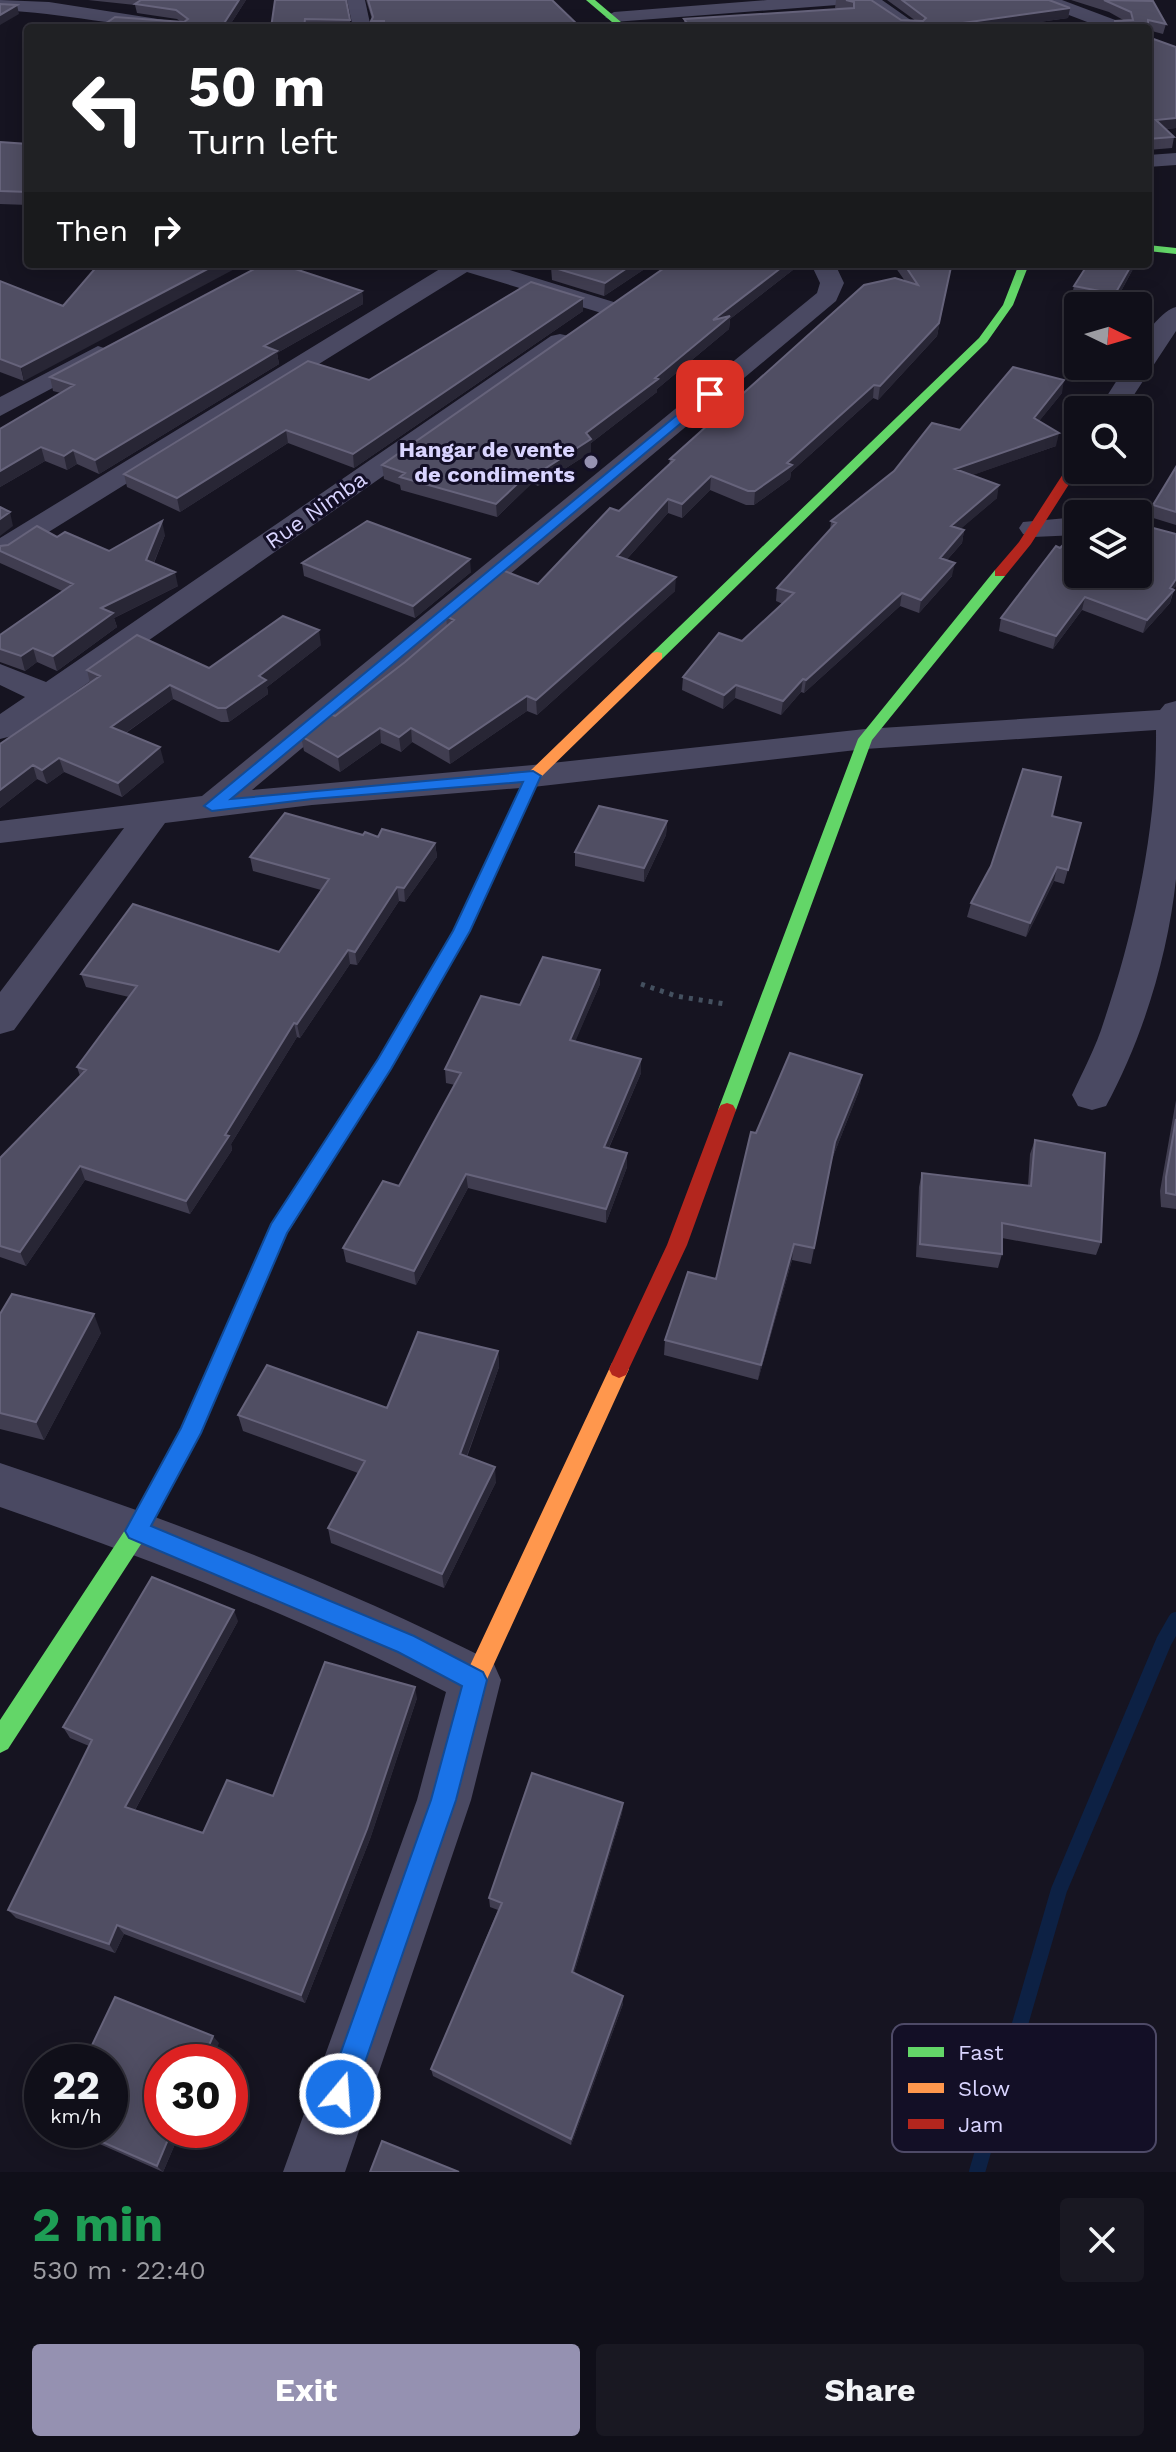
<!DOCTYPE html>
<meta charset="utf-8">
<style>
body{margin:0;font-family:"Work Sans",sans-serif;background:#191822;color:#f1f3f6;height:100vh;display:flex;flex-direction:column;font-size:30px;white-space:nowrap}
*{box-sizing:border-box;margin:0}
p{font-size:26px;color:#9c9ca2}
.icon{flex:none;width:44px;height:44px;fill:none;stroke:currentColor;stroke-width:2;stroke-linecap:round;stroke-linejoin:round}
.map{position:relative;height:2172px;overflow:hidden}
.side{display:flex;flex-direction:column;background:#100f19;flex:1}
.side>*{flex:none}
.top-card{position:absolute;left:24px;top:24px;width:1128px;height:244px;border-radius:8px;box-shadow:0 4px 20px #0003,0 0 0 2px #302f38;background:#202124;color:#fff;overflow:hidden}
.needle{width:52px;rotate:95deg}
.controls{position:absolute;left:1064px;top:292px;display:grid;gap:16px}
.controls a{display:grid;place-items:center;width:88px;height:88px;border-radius:8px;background:#100f19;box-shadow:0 4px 20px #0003,0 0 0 2px #302f38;font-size:40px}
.speed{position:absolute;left:24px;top:2044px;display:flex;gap:16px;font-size:40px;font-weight:700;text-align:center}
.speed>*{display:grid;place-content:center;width:104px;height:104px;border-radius:50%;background:#100f19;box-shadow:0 4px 20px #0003,0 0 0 2px #302f38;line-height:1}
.speed small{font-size:20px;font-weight:400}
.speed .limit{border:12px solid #d22;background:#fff;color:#111}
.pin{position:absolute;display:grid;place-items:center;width:68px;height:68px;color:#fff;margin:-34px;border-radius:16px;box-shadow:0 4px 12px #0006}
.me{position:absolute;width:88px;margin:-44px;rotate:18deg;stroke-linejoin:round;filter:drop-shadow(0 0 6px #0008)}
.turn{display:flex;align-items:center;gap:28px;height:168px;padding:0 32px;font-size:36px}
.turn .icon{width:104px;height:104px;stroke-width:2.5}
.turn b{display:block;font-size:56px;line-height:68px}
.then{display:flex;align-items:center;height:76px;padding:0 32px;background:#0003;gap:16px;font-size:30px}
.round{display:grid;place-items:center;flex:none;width:84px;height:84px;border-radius:8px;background:#191822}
.headline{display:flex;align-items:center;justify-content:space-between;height:136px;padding:0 32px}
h1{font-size:48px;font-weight:700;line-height:60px;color:#1e9e55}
.primary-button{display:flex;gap:16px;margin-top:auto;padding:16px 32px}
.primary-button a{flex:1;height:92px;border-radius:8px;background:#9591b1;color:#fff;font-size:32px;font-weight:700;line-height:92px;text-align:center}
.primary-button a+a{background:#191822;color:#f1f3f6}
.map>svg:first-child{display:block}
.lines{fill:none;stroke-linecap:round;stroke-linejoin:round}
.stream{stroke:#0d2144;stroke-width:16}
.path{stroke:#44505f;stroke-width:5;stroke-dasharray:4 6;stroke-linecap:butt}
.street{fill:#4a4962;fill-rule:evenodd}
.fast{fill:#63d668;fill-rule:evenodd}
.slow{fill:#ff974d;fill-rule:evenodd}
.jam{fill:#b3261e;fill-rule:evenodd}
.wall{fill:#403d50}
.shaded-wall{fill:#282635}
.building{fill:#504e63;stroke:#66637b;stroke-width:2}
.route{fill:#1a73e8;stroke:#114b97;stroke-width:2}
.poi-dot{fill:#9591b1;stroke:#130f26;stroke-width:3}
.labels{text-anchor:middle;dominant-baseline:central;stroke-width:6;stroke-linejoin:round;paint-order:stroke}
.far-poi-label{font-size:22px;font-weight:bold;fill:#d9d4ff;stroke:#130f26;text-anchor:end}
.far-street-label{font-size:22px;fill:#d9d4ff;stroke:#130f26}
.key{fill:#130f26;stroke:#4e4a67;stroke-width:2}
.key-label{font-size:22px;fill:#d9d4ff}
</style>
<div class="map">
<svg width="1176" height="2172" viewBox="0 0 1176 2172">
<rect width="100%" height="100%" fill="#161421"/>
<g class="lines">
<path class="stream" d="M977,2172L1059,1890L1164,1641L1176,1620"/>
<path class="path" d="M641,984L676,996L725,1004"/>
<path class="street" d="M0,0L49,2L177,22L186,28C123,28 63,13 0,10Z
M347,0H365L371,28H353Z
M767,0H846L837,5L614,22L605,17L614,12Z
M861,0H882L922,28H901Z
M1037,0H1062L1126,24L1129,28H1103L1040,4Z
M1176,153V165L1148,167V155Z
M448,264H490L617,303L620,308L617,313L608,315L467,272L10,556L0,559V538Z
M811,264H835L844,283L836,301L252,790L533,765L865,729L1160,710L1165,704L1176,701C1176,758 1176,823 1176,879C1168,955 1143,1038 1106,1106L1092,1110L1078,1106L1072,1095C1083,1071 1096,1047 1104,1021C1135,929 1157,828 1156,730L865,749L533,787L312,805L165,823L14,1030L0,1034V992L124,828L0,843V821L202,796L817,293L820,283Z
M1176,307V331L1124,410H1098L1126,366H1138C1138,360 1137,351 1139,346C1145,333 1163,310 1176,307Z
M560,334L569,336L572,341L569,346L12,736L0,739V714L25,697L0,685V664L46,682L551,336Z
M98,346L107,349L111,354L107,359L0,416V397Z
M1078,517V535L1033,537L1023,534L1019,528L1023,522Z
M0,1463C169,1519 334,1582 493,1662L501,1680L471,1800L345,2172H283L417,1800L446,1692C302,1618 153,1560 0,1507Z"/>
<path class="fast" d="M586,0H595L628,28H619Z
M1148,245L1176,248V254L1148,251Z
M1019,264H1029L1013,305L987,342L662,659H652V653L979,338L1003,305Z
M1000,569L1005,570V576L872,740L736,1110L733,1115H721L718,1110L858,739L995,570Z
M278,1223L285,1225L288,1231L201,1433L145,1538L8,1749L0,1753V1720L129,1524L182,1428L268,1231L271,1225Z"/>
<path class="slow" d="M657,652L662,653V659L540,778L470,931L390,1069L285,1237L278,1239L271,1237L268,1231L271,1225L378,1059L454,931L528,773L652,653Z
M619,1360L626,1363L629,1369L483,1688L475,1692L467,1688L463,1680L467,1672L612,1363Z"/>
<path class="jam" d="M1078,456V470L1031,544L1005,576H995V570L1019,542L1074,457Z
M727,1103L733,1105L736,1110L687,1245L626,1375L619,1378L612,1375L609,1369L667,1245L718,1110L721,1105Z"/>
</g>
<path class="wall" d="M88,0H246L228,28H103L102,26L181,22L177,19L137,13L135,5Z
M275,0L350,20L351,28H271Z
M366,0H552L581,28H371L372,19Z
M836,0H871L901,20L916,21L887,0H1049L1070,8L1068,18L997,28H684V19L838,9L835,8Z
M1071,0H1151L1166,24L1163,34L1148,30V28H1113L1115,21H1125L1109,12Z
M1148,37L1176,47V128L1166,129L1174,137L1172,148L1148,150Z
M0,142L28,144V205L0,204Z
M556,264H652L604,296L552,280L551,267Z
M670,264H799L798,266L730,319L729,329L657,389V392L591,443V452L538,486L532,483L497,517L401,490L400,485L384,479L382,465Z
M893,264H948V280L937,336L878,400L873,398L791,472L790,479L754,505H746L710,490L682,518L668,513L627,559L675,591L537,715L527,711L450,764L412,742L401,752L381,743L340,772L304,751L301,736L335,716L405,662L447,626L446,616L538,584L669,465L670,459L905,281Z
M1088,264H1134L1133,269L1113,306L1071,299L1074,286Z
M0,281L24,381L0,372Z
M362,291L363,304L277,353L279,364L99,474L77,464L67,470L45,461L0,487V429L61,393L53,391L50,377Z
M583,298V311L354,468L288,443L180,512L127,487L124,474Z
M1062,393L1039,421L1056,446L972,475L997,498L960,529L964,530L962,543L947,560L952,576L919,613L900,606L804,693L801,692L781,715L735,698L723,709L682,690L683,677L742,641L783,604L776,601L777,588L830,531L831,521L960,430Z
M1176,467V525L1150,517L1153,505Z
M165,535L154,563L178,586L114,618L117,627L57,671L37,662L25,671L0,662V635L62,591L0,563V546L57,537L109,551Z
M1060,548L1174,590L1170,603L1143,633L1082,610L1053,649L999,631L1001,618Z
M302,563L471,572L415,618L304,576Z
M321,645L267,687L268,694L229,722H221L173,699L126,733L164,762L122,797L64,772L47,784L37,779L0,808V744L90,683L87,670L209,668Z
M1052,816L1081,823L1064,884L1054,881L1026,937L967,917L971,903Z
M667,821L666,835L644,882L575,866V852Z
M363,835L435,843L437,857L405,902L399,901L357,965L350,964L300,1038L297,1037L231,1144L232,1150L190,1214L85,1180L26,1266L0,1257V1158L80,1076L77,1067L129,997L86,987L81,974L279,952L321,890L253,871L250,857Z
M600,970V984L575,1041L641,1073L609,1148L627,1153V1167L606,1223L468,1188L416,1285L346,1262L343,1248L399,1186L455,1085L446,1083L445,1069L520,1005Z
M862,1075L859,1091L832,1159L811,1264L792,1260L758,1380L664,1355L665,1340L716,1279Z
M1176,1100V1209L1161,1207L1160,1191Z
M1035,1140L1101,1242L1096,1255L1002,1238V1254L998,1268L916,1257L919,1187L922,1173L1028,1186L1030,1154Z
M0,1314L101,1333L44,1440L0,1429Z
M498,1351L499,1367L467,1457L496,1482L444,1588L331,1543L328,1528L358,1473L243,1431L238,1415L387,1408Z
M238,1621L135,1810L203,1833L273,1796L417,1698L370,1839L305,2003L124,1934L115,1953L16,1918L8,1910L89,1746L70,1738L63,1727Z
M623,1803L622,1813L574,1973L623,2004L571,2145L433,2076L431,2069L498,1910L490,1907L489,1898Z
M219,2043L162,2130H181L163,2172L68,2130H110Z"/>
<path class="shaded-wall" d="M239,0H246L228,28H221Z
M17,5L19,14L0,25V15Z
M1070,8L1068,18L997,28H927Z
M1176,118V128L1153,130L1156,120Z
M217,264H244L24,381L21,367Z
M633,264H652L604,296L605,283Z
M786,264H799L798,266L730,319L729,329L657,389V392L591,443V452L538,486V473L655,378L713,320Z
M1132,264H1134L1133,269L1113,306L1115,294Z
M951,267L937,336L878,400L880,386Z
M362,291L363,304L277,353L279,364L99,474L95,460L264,346Z
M583,298V311L354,468L353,454Z
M1064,380L1062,393L1032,430L1034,418Z
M874,385L873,398L791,472L790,479L754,505L755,491Z
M286,430L288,443L180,512L177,498Z
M1059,433L1056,446L953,482L955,469Z
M41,447L45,461L0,487V471Z
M73,450L77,464L67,470L64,456Z
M532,470V483L497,517L496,504Z
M711,476L710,490L682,518V504Z
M999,485L997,498L949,539L951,526Z
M668,499V513L617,570V556Z
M10,512L13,526L0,536V519Z
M162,521L165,535L149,574L146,560Z
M964,530L962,543L937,571L940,558Z
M470,559L471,572L415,618L413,606Z
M955,563L952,576L919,613L921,600Z
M175,572L178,586L114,618L117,627L57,671L53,656L101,608Z
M676,577L675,591L537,715L536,700Z
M1176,579V586L1173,590L1170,603L1143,633L1147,620Z
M902,593L900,606L804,693L806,680Z
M1085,597L1082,610L1053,649L1056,636Z
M319,630L321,645L267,687L268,694L229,722L226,708L259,676Z
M33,648L37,662L25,671L21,656Z
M803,679L801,692L781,715L783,701Z
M170,685L173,699L114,741L111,727Z
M736,685L735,698L723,709L724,695Z
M527,696V711L450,764L449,749Z
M380,728L381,743L340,772L338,757Z
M411,728L412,742L401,752L399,737Z
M160,747L164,762L122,797L118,783Z
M59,758L64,772L47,784L42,770Z
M33,765L37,779L0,808V790Z
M667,821L666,835L644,882V868Z
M435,843L437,857L405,902L404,888Z
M1057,867L1054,881L1026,937L1030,923Z
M397,887L399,901L357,965L355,952Z
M348,950L350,964L300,1038L297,1024Z
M600,970V984L570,1054V1040Z
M294,1023L297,1037L231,1144L232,1150L190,1214L186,1201L225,1135Z
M641,1059V1073L603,1161L604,1147Z
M862,1075L859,1091L832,1159L811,1264L835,1142Z
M627,1153V1167L606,1223V1209Z
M80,1166L85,1180L26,1266L20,1252Z
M466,1174L468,1188L416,1285L414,1271Z
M794,1244L792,1260L758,1380L761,1365Z
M94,1314L101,1333L44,1440L36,1422Z
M498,1351L499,1367L462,1469L460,1454Z
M495,1467L496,1482L444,1588L442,1574Z
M234,1610L238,1621L131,1817L125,1807Z
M415,1687L417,1698L370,1839L305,2003L301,1995Z
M623,1803L622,1813L572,1980V1972Z
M117,1925L124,1934L115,1953L109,1944Z
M623,1996V2004L571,2145V2139Z
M213,2036L219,2043L210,2062H202Z
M172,2130H181L163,2172L157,2166Z"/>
<path class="building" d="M141,0H239L221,28H122L102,26L115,17L184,22L188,19L176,10L135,4Z
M275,0H346L350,20L305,19L304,28H271Z
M368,0H552L581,28H500L499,24L384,27V21H371L373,17Z
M846,0H871L901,20L923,21L926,18L902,0H1049L1070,8L927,28H691L684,19L854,8V2Z
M1104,0L1153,1L1166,24L1148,20V31V28H1116L1115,21L1133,20L1131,12Z
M0,4L17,5L0,15Z
M1148,37L1176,47V118L1156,120L1174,137L1148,139Z
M0,142L28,144V192L0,191Z
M99,264H217L21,367L0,359V281L63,306Z
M264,264H280L362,291L264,346L277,351L95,460L73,450L64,456L41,447L0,471V429L74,385L50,377Z
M556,264H633L605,283L551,267Z
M670,264H786L713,320L730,316L655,378L658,379L586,433L591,439L538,473L532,470L496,504L400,477L405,473L382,465Z
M904,264H948L951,267L939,323L880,386L874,385L787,463L792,465L755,491H748L711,476L682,504L668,499L617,556L676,577L536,700L527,696L449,749L411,728L399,737L380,728L338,757L301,736L329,713L335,716L405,662L454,620L446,616L502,570L538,584L610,508L619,511L674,460L670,459L864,285L895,278L918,285Z
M1088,264H1132L1115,294L1074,286Z
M531,282L583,298L353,454L286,430L177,498L124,474L308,361L369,380Z
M1013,367L1064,380L1034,418L1059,433L955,469L999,485L951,526L964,530L940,558L955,563L921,600L902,593L806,680L803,679L783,701L736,685L724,695L683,677L719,633L742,641L794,593L777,588L836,523L831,521L894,471L932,423L960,430Z
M1176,467V512L1153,505Z
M0,507L10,512L0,519Z
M162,521L146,560L175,572L101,608L113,613L53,656L33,648L21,656L0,649V635L73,584L0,551V546L8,545L37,526L57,537L65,532L109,551Z
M367,521L470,559L413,606L302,563Z
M1142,525L1176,534V579L1170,588L1174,590L1147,620L1085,597L1056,636L1001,618L1056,546L1060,548L1078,530V574H1138V531Z
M283,616L319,630L259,676L266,680L226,708H218L170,685L111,727L160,747L118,783L59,758L42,770L33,765L0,790V744L100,676L87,670L137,635L209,668Z
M1023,769L1061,777L1052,816L1081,823L1068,870L1057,867L1030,923L971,903L991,866Z
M599,806L667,821L644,868L575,852Z
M285,813L363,835L365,832L378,837L382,829L435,843L404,888L397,887L355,952L348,950L297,1024L294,1023L225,1135L229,1136L186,1201L80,1166L20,1252L0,1246V1158L86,1070L77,1067L137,986L81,974L133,904L279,952L329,879L250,857Z
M543,957L600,970L570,1040L641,1059L604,1147L627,1153L606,1209L466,1174L414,1271L343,1248L383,1181L399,1186L461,1073L445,1069L481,996L520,1005Z
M790,1053L862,1075L835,1142L814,1248L794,1244L761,1365L665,1340L688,1272L716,1279L751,1132L756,1133Z
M1176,1119V1195L1166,1193V1177Z
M1035,1140L1105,1153L1101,1242L1002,1223V1254L920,1244L922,1173L1031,1186Z
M12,1294L94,1314L36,1422L0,1413V1314Z
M418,1332L498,1351L460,1454L495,1467L442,1574L328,1528L365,1461L238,1415L267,1365L387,1408Z
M152,1577L234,1610L125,1807L203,1833L227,1780L273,1796L325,1662L415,1687L367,1829L301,1995L117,1925L109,1944L8,1910L92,1740L63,1727Z
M532,1773L623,1803L572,1972L623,1996L571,2139L431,2069L502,1903L489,1898Z
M115,1997L213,2036L202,2062H162V2130H172L157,2166L75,2130H110V2062H84Z
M382,2141L459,2172H370Z"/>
<path class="route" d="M706,391L716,394L231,799L533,771L541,776L470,931L391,1069L287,1233L201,1433L151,1526L414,1636L483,1672L487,1680L456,1800L354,2094L350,2104L340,2108L330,2104L326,2094L431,1800L462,1686L398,1652L129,1538L125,1531L181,1428L271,1224L378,1059L453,931L523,782L312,799L212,811L204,806Z"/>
<circle class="poi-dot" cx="591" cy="462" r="8"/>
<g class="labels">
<g class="far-poi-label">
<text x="575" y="449">Hangar de vente<tspan x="575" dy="25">de condiments</tspan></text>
</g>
<g class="far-street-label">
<text transform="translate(316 510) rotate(-35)">Rue Nimba</text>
</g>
</g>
<rect x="892" y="2024" width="264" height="128" rx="12" class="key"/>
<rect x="908" y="2047" width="36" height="10" fill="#63d668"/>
<rect x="908" y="2083" width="36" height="10" fill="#ff974d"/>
<rect x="908" y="2119" width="36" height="10" fill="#b3261e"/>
<g class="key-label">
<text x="958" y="2060">Fast</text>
<text x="958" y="2096">Slow</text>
<text x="958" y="2132">Jam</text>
</g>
</svg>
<div class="controls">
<a><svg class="needle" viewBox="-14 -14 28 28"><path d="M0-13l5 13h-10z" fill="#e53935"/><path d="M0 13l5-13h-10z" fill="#9c9ca2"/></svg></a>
<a><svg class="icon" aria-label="search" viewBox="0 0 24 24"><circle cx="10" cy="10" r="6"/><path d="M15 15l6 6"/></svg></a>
<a><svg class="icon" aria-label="layers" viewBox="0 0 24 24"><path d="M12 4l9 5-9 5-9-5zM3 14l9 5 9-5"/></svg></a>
</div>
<div class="speed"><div>22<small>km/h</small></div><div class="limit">30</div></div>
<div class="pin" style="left:710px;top:394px;background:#d93025"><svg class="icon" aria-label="arrive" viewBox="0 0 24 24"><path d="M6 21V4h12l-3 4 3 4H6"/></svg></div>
<svg class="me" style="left:340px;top:2094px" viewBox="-20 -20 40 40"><circle r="17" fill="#1a73e8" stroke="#fff" stroke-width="3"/><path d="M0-11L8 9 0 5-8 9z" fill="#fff"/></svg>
<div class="top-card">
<div class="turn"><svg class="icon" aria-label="left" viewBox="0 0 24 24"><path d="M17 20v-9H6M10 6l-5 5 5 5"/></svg><div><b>50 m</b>Turn left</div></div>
<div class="then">Then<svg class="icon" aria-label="right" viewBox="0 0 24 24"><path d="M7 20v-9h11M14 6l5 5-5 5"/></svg></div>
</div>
</div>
<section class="side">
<div class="headline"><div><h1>2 min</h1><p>530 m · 22:40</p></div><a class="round"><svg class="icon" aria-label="close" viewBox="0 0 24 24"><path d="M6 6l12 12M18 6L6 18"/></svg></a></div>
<div class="primary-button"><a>Exit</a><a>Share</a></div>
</section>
